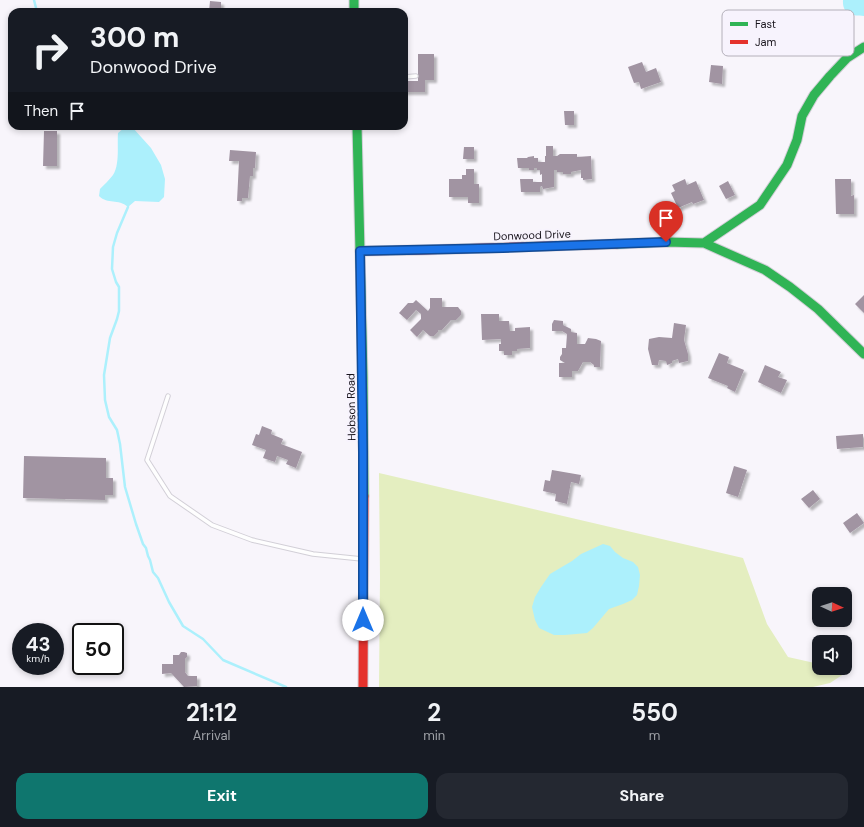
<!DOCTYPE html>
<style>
body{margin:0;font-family:"DM Sans",sans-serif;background:#242831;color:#f1f3f6;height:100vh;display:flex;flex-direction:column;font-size:15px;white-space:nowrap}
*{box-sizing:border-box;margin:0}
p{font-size:13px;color:#9ea1a6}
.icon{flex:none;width:22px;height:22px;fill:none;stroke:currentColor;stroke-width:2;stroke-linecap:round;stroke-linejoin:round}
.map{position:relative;height:687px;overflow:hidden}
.panel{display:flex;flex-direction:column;background:#171b24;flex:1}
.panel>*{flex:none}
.hud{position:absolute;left:8px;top:8px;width:400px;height:122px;border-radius:12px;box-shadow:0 2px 6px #0003;background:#171b24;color:#f1f3f6;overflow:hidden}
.needle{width:26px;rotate:93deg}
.buttons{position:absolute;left:812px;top:587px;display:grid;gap:8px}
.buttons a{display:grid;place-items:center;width:40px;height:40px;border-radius:8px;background:#171b24;box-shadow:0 2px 6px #0003;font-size:20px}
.speed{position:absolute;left:12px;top:623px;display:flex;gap:8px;font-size:20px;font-weight:700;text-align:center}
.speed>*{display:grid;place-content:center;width:52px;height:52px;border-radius:50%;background:#171b24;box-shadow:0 2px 6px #0003;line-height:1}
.speed small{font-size:10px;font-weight:400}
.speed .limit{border:2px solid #111;border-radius:6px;background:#fff;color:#111}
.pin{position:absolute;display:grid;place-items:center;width:34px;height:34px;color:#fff;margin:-41px -17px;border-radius:50% 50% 50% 0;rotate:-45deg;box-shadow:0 0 4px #0007}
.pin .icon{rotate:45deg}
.me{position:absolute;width:44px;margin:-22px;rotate:0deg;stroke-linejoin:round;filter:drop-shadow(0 0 3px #0008)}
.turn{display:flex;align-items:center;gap:14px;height:84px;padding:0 16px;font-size:18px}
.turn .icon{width:52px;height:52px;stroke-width:2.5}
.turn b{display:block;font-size:28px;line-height:34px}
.then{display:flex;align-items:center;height:38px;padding:0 16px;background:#0003;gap:8px;font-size:15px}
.eta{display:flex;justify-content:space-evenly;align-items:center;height:68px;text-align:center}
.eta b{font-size:24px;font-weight:700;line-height:28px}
.primary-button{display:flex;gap:8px;margin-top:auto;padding:8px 16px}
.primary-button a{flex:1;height:46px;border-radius:12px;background:#0f766e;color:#fff;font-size:16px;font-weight:700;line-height:46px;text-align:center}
.primary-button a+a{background:#242831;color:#f1f3f6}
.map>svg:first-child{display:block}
.green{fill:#e4eec0}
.water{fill:#acf0fc}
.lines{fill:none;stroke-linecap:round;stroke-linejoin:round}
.stream{stroke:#acf0fc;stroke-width:2.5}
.building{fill:#a194a2;filter:url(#shadow)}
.lane-casing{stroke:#d2cfd7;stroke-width:5.5}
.fast-casing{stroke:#d2cfd7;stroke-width:11}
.jam-casing{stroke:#d2cfd7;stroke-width:11}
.lane{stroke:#fefefe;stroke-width:3.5}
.fast{stroke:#30b455;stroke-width:9}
.jam{stroke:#e5322d;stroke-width:9}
.route-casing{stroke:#114b97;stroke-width:10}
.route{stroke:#1a73e8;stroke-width:7}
.labels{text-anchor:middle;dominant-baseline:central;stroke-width:4;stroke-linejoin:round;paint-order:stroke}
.street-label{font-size:11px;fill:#18141c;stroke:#f7f3fd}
.key{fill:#f7f3fd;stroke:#b4b0ba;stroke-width:1}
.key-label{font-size:11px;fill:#18141c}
</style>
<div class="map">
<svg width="864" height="687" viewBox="0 0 864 687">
<defs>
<filter id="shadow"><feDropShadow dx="3" dy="3" stdDeviation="1" flood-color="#0004"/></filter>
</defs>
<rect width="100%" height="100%" fill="#f8f5fb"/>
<path class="green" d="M379,473L743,558L767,624L788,657L819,664V668H845V666L850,670L830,683L813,687H379L380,577Z"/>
<path class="water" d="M843,0H864V16C852,16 842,14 843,0Z
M125,127L133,128L151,148L161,165L165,179L164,197L159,202L135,201L128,207C118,198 108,205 99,196L100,189C104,185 109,180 113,175C120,164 117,145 118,133Z
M603,544L610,546L615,552L623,558L633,562L638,567L640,575L639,586L637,595L632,600L623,604L609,609L593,628L587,633L565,635H554L539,628L535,620L532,607L535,597L541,587L550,574L572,561L581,554Z"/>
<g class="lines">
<path class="stream" d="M34,0L37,12
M128,207L117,233L113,247L112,269L116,282L119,287V311L117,319L110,338L104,375L105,400L109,417L117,430L120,444L125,487L136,524L143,544L146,548L148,556L150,560L153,572L158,578L169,602L183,626L203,639L223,660L286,687"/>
</g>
<path class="building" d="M210,1L221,2V12H209Z
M418,54H434V80H425V92H404V81H418Z
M642,62L646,72L656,68L661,82L641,89L639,82L634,83L628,67Z
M711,65L723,66L722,84L709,82Z
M564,111H574V125H565Z
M44,131H57V166H43Z
M546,146H553V156H557L560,154H577V157L591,156L592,179L583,180V178H581V170L571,172V174H563V172H557V170H554V187L543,189L542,186L540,187V192H521L520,179H533V182H542V174L540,175V170H537V168H534V170H529V168H518L517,158H527L528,157L534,156V158H538V162H545V156H546Z
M464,147H474V159H463Z
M230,150L256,152L255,168H253V176H250L248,198H242V201H237L239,161H229Z
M466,169H474V184H479V203H468V197H449V179H462V175H466Z
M685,179L687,185L696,181L704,200L693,204L692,202L678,208L671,193L675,191L672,185Z
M835,179H851V196L854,195V214H836Z
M728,181L735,195L726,199L719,186Z
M864,295V313L855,304Z
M430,298H442V307H458L461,311V315L456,320H451L442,330H438V332L434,336H430L423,330L417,337L410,330L421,319V314L416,310L407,320L399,313L408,303H413L416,300L428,311L430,308Z
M481,314H499V321H509L510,331H515V328L530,327V348L517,349V351H512V355H504V351H499V344H501V339L482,340Z
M554,320L563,321V325L571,329V332L577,333V344H585L588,338L596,339L601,341L600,367H594V365L590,362H583L578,371H572V377H559V363H565L560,360V357L562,354V348H566L567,334L562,331H552V324Z
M674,323L686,325L684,340L688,354V361L679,363L678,359L672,361V363L667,365L666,361L659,360L658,365H652L648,349L649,339L659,337L672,338Z
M719,353L729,357L727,363L744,370L735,392L727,388L728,386L708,378Z
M765,365L781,372L778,377L787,380L781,393L758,382Z
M262,426L272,430L271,434L283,439L281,444L302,452L296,468L286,464L288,460L277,456L275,462L263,458L266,450L252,445L256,434L259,435Z
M863,434V447L837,449L836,436Z
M24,456L106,458V478H113V495H105V500L23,498Z
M734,466L747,470L738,497L726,493Z
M552,470L581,475L579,484L571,482L567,504L555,501L556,494L543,491L545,480L550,481Z
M813,490L820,499L809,508L801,499Z
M857,513L864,523L850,533L843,523Z
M181,652H184L187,653V657L185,659V672L188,676H197V686L184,687L171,673L162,674V664H173V655H179Z"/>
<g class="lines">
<g class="lane-casing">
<path id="lane" d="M404,77L416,76
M185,126L356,127
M168,396L147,460L170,496L212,525L252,540L313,554L362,559"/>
</g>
<g class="fast-casing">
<path id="fast" d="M354,0V12
M357,126L363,377L364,496
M704,243L760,205L787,165L797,140L802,116L814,95L830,76L847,58L864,47
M617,244L666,242L704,243L765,270L790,287L818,309L864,354"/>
</g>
<g class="jam-casing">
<path id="jam" d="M360,251L422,250L617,244
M363,687L364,496"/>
</g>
<use href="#lane" class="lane"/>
<use href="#fast" class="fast"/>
<use href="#jam" class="jam"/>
</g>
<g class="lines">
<g class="route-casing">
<path id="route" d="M363,620V452L360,251L503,248L666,242"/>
</g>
<use href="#route" class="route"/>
</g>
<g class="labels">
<g class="street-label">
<text transform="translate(532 235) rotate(-2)">Donwood Drive</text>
<text transform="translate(351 407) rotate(-91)">Hobson Road</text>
</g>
</g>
<rect x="722" y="10" width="132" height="46" rx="6" class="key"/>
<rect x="730" y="22" width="18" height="4" fill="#30b455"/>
<rect x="730" y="40" width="18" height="4" fill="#e5322d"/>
<g class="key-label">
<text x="755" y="28">Fast</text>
<text x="755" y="46">Jam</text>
</g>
</svg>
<div class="buttons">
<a><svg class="needle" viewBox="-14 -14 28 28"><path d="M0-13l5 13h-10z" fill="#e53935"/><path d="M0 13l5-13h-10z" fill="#9ea1a6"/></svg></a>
<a><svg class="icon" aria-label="sound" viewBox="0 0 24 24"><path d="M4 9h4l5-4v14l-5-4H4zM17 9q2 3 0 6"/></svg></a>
</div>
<div class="speed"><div>43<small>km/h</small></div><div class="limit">50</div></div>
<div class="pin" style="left:666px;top:242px;background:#d93025"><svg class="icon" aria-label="arrive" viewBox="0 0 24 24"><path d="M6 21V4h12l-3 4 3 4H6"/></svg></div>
<svg class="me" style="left:363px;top:620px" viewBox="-20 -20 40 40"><circle r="19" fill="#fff"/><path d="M0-13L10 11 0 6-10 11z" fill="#1a73e8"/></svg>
<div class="hud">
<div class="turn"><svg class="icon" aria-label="right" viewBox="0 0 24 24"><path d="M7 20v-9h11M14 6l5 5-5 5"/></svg><div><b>300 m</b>Donwood Drive</div></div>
<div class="then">Then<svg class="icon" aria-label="arrive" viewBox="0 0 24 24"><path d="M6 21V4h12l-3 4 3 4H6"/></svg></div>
</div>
</div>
<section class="panel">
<div class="eta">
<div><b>21:12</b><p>Arrival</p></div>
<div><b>2</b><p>min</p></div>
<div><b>550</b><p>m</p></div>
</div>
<div class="primary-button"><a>Exit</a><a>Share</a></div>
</section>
